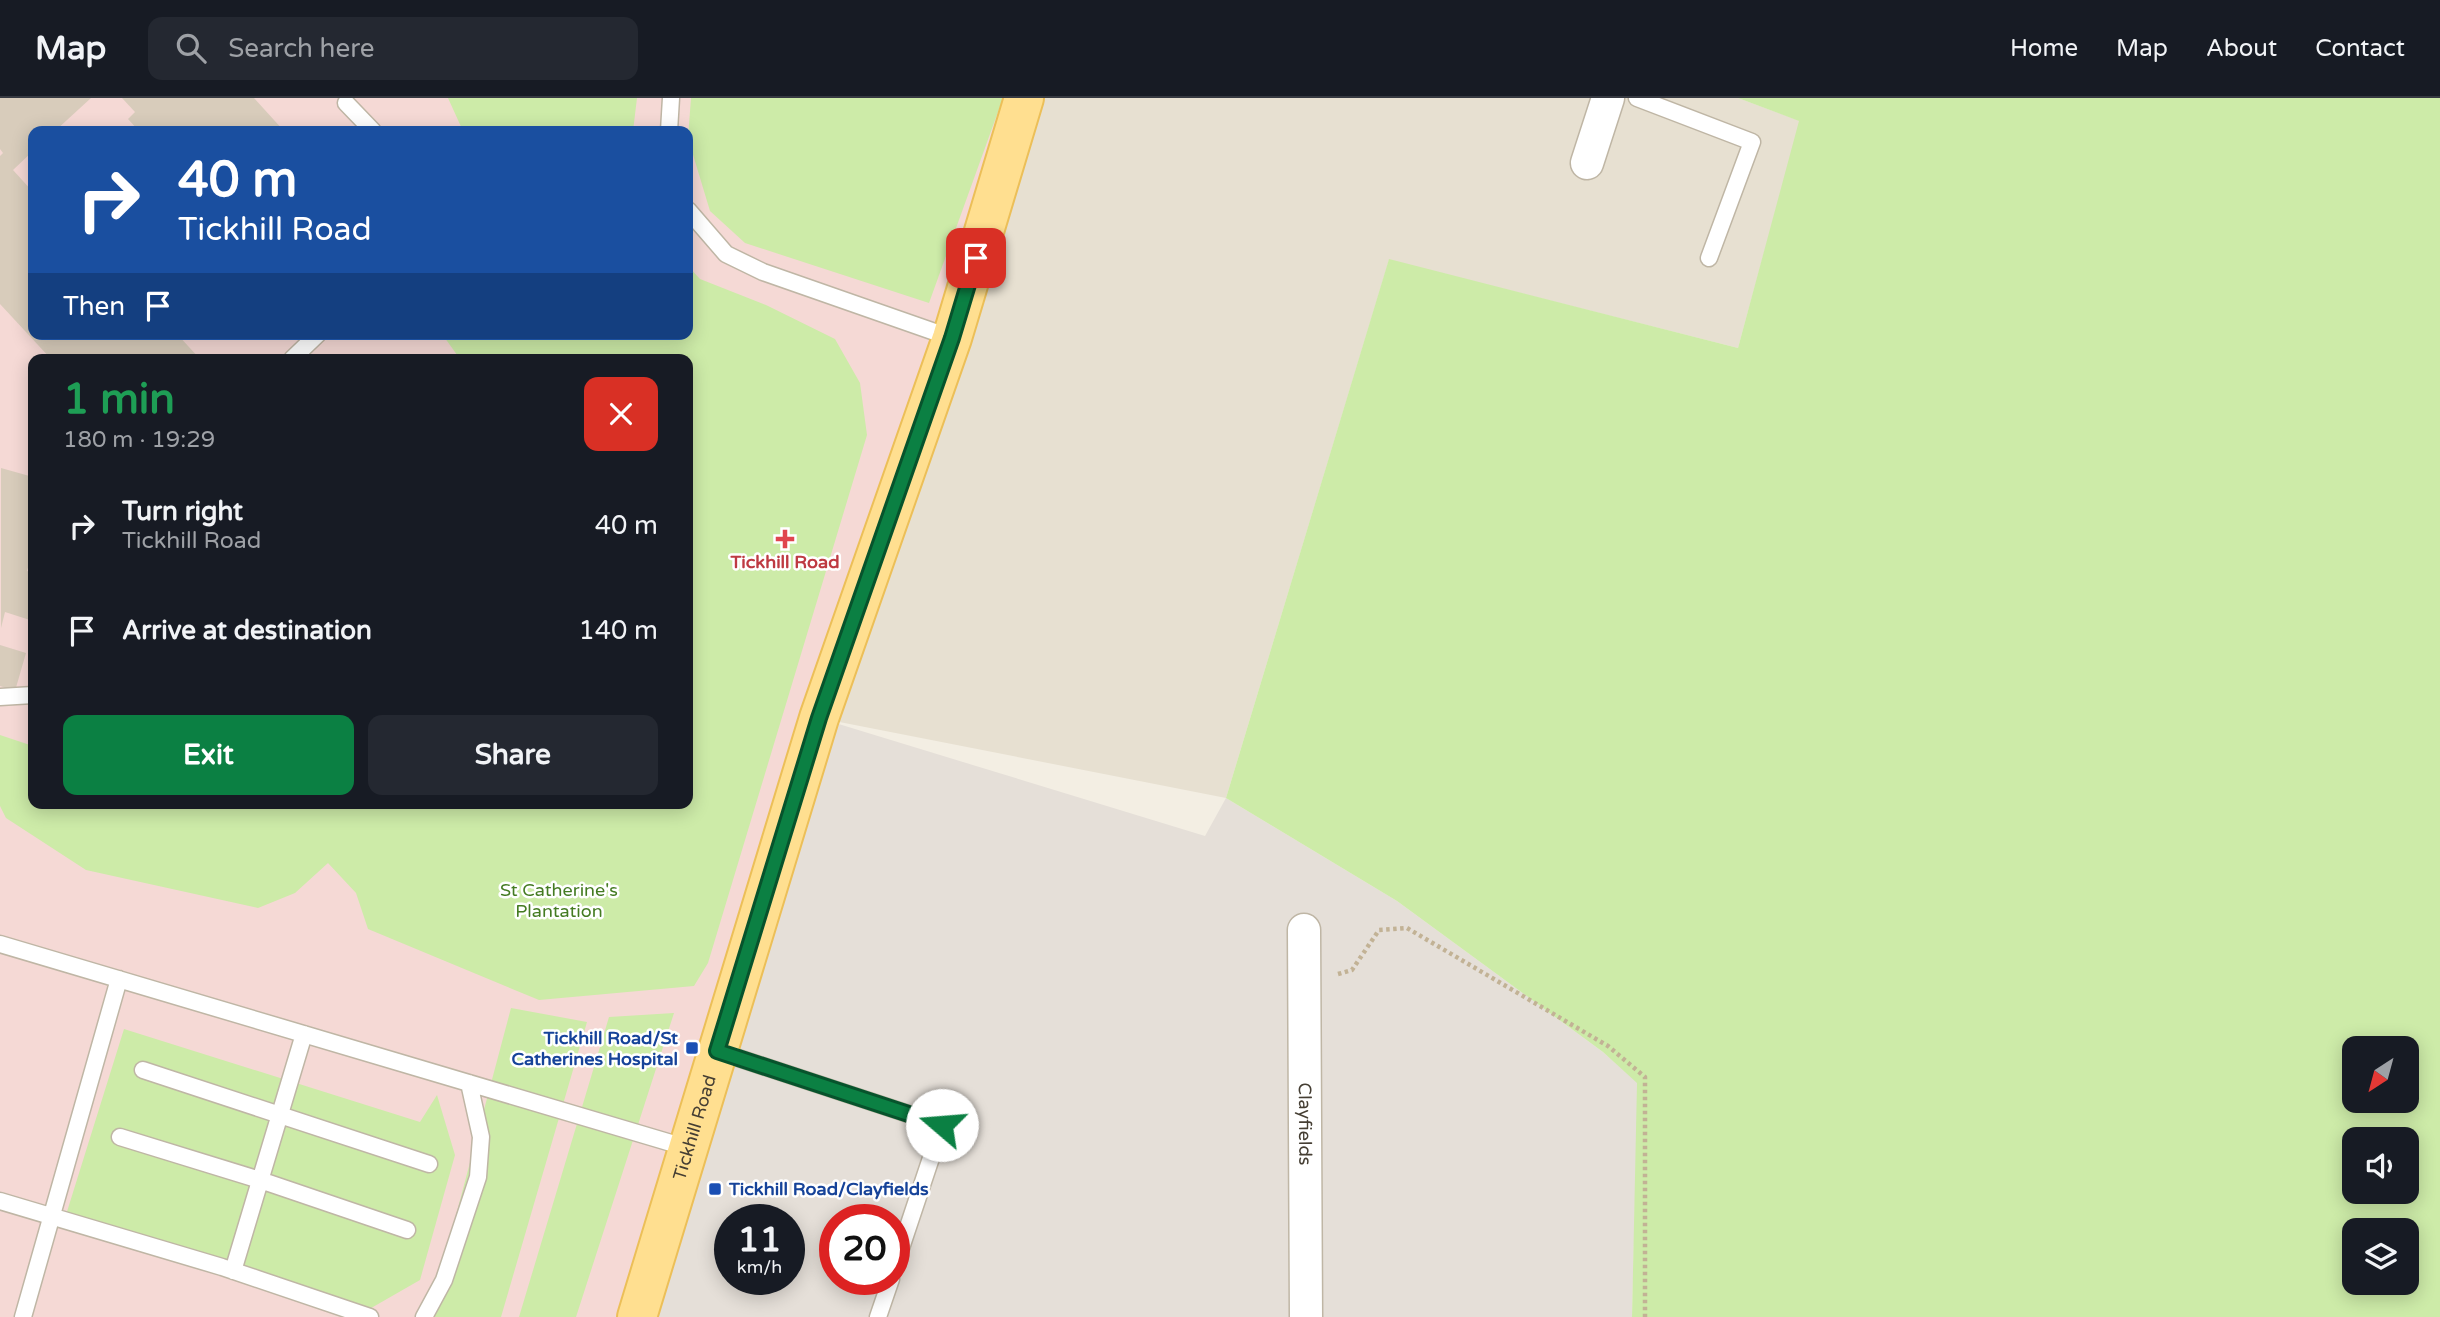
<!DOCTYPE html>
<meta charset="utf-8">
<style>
body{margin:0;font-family:"Varela Round",sans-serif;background:#242831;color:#f1f3f6;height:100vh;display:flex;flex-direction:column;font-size:26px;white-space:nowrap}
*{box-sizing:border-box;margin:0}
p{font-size:23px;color:#9ea1a6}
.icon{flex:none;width:38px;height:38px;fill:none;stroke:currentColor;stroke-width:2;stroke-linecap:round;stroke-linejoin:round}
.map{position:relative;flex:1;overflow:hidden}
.side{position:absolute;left:28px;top:256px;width:665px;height:455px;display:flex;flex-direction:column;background:#171b24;border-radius:14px;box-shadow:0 4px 18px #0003}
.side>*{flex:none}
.guide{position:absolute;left:28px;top:28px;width:665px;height:214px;border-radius:14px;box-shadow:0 4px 18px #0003;background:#1a4fa0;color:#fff;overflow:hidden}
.needle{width:46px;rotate:216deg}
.controls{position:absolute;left:2342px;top:938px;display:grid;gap:14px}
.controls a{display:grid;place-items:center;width:77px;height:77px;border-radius:14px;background:#171b24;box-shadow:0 4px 18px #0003;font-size:35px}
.speed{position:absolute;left:714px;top:1106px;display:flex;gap:14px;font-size:35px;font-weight:700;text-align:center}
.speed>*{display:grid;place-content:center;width:91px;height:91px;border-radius:50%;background:#171b24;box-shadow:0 4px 18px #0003;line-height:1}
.speed small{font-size:18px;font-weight:400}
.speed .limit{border:10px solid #d22;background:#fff;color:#111}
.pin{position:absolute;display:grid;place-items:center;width:60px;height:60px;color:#fff;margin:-30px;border-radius:14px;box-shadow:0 4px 10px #0006}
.me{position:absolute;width:77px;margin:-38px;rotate:288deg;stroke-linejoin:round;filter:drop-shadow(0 0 5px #0008)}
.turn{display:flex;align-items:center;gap:24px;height:147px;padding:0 35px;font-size:32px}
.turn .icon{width:91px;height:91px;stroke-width:2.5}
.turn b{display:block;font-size:49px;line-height:60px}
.then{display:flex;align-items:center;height:66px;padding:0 35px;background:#0003;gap:14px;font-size:26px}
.round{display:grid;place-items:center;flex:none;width:74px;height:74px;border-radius:14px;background:#242831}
.summary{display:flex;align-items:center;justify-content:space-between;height:119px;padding:0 35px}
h1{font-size:42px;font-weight:700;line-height:52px;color:#1e9e55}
.primary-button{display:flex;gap:14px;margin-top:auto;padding:14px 35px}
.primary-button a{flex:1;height:80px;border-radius:14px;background:#0b8043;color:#fff;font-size:28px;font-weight:700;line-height:80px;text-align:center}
.primary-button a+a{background:#242831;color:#f1f3f6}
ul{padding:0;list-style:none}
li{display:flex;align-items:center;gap:21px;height:105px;padding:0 35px}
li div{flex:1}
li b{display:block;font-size:26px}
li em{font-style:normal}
header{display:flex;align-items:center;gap:42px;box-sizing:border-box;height:98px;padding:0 35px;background:#171b24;border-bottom:2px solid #363941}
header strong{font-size:33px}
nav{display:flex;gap:38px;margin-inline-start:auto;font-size:24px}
.search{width:490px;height:63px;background:#242831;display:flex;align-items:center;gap:18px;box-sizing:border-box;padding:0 24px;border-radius:14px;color:#9ea1a6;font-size:26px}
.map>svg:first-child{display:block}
.residential{fill:#e7e0d1}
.industrial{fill:#e5dfd8;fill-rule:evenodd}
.medical{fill:#f5d9d5;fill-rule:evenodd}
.green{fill:#cdeba8;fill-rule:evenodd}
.building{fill:#d8ccbb}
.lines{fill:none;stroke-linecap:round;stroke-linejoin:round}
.lane-casing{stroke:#bfb6a5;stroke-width:19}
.street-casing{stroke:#bfb6a5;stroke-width:35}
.primary-casing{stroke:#ecbf58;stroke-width:42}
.path{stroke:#c2b295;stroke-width:4.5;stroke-dasharray:3.5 3.5;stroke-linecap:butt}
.lane{stroke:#fff;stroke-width:16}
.street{stroke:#fff;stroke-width:32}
.primary{stroke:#ffdf90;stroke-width:38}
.route-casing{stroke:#07532c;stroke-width:18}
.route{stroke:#0b8043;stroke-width:12}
.health-dot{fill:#e0444e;stroke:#fff;stroke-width:2.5}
.transit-dot{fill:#1a4fb4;stroke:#fff;stroke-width:2.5}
.labels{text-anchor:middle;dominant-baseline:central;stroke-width:5;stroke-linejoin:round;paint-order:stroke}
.health-label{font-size:18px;font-weight:bold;fill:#be3a42;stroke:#fff}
.park-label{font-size:18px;fill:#447b22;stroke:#fff}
.transit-label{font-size:18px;font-weight:bold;fill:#164399;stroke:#fff;text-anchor:end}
.street-label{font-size:18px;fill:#453e33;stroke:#fff}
</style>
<header>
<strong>Map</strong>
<div class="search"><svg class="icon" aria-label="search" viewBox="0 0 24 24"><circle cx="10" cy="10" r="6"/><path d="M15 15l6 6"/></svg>Search here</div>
<nav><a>Home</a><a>Map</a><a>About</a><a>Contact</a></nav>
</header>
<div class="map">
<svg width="2440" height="1219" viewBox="0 0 2440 1219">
<rect width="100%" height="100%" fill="#f3eee3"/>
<path class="residential" d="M1024,0H1738L1800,23L1738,250L1389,162L1226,700L819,620Z"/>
<path class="industrial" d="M819,620L1205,738L1226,700L1397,803L1603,954L1638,985L1632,1219H654ZM730,1122H789V1181H730ZM835,1122H894V1181H835Z"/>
<path class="medical" d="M0,0H1024L637,1219H0ZM33,33H688V236H33ZM33,261H688V705H33Z"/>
<path class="green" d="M448,0H637L633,33H463Z
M691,0H1003L929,205L745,145L710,113L688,40Z
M1738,0H2440V1219H1632L1637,985L1603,954L1397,803L1226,700L1389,161L1738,250L1799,23ZM2406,950V1003H2354V950ZM2406,1041V1094H2354V1041ZM2406,1132V1185H2354V1132Z
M688,168L700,181L766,207L835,241L860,285L867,337L708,865L694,888L539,902L368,831L356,795L328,765L295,795L258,810L86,772L6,720L0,708V637L33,648V705H688V261H460L442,236H688Z
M511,910L587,924L501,1219H429Z
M674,915L576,1219H519L609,919Z
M124,931L420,1024L437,997L455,1057L420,1182L366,1213L65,1120Z"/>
<path class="building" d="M0,0H91L55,33H33V53L13,72L33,94V236H177L200,261H51L0,206V58L3,55L0,51Z
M122,0H254L284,33H139L128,21L135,14Z
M1,370L33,379V451L27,473L33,475V523L5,514L1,530Z
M0,547L26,555L15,593L0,588Z"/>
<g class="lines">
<g class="lane-casing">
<path id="lane" d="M1637,0L1752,44L1709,160
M346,5L373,33
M669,33L671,0
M688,112L726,156L763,174L952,240
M292,261L318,236
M0,599L33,597
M0,846L688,1050
M717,953L942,1027L894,1171
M143,972L429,1066
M120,1039L260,1082L407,1132
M0,1103L222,1169L370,1219
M233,1173L304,936
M23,1219L119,881
M424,1219L444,1182L478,1079L481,1039L469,985
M878,1219L891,1181"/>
</g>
<g class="street-casing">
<g id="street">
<path d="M1587,65L1608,0"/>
<path id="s1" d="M1304,832L1306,1219"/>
</g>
</g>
<g class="primary-casing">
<g id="primary">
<path id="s2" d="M637,1219L819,620L952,240L1024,0"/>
</g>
</g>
<path class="path" d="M1338,876L1352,872L1379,832L1407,830L1608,948L1645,979V1219"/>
<use href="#lane" class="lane"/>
<use href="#street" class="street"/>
<use href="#primary" class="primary"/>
</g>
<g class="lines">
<g class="route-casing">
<path id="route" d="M942,1027L717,953L819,620L952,240L976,160"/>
</g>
<use href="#route" class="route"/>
</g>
<path class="health-dot" d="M781.5 430.5h7v7h7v7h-7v7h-7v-7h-7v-7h7z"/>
<g class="transit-dot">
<rect x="685" y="943" width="14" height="14" rx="3.5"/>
<rect x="708" y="1084" width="14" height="14" rx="3.5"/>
</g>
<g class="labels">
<g class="health-label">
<text x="785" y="464">Tickhill Road</text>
</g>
<g class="park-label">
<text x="559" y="792">St Catherine's<tspan x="559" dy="21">Plantation</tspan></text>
</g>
<g class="transit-label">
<text x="678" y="940">Tickhill Road/St<tspan x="678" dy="21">Catherines Hospital</tspan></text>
<text x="729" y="1091" text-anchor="start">Tickhill Road/Clayfields</text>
</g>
<g class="street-label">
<text stroke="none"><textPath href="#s1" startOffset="194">Clayfields</textPath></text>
<text stroke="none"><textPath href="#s2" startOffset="198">Tickhill Road</textPath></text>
</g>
</g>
</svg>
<div class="controls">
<a><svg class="needle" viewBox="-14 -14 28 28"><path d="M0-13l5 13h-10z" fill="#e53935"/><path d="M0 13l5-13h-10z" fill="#9ea1a6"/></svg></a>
<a><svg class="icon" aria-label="sound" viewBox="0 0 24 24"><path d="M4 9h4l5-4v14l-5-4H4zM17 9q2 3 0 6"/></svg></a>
<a><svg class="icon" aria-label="layers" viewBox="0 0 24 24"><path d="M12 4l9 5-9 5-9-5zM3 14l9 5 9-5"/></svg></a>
</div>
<div class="speed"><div>11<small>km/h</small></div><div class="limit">20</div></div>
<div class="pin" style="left:976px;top:160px;background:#d93025"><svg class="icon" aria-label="arrive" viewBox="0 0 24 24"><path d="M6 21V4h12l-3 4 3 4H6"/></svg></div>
<svg class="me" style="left:942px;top:1027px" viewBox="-20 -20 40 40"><circle r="19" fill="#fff"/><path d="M0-13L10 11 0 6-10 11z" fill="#0b8043"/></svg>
<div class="guide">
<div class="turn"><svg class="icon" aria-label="right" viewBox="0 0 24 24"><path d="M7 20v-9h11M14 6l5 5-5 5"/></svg><div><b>40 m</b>Tickhill Road</div></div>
<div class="then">Then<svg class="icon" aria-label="arrive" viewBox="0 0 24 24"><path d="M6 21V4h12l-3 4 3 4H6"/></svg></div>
</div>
<section class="side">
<div class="summary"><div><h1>1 min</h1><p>180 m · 19:29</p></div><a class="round" style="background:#d93025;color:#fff"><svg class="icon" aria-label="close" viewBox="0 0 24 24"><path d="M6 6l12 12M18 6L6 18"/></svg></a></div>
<ul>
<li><svg class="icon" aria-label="right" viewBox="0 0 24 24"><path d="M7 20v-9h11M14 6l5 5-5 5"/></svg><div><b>Turn right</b><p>Tickhill Road</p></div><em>40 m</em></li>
<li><svg class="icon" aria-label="arrive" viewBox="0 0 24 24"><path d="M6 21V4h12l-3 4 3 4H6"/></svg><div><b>Arrive at destination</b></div><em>140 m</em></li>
</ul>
<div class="primary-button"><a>Exit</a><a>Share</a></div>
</section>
</div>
